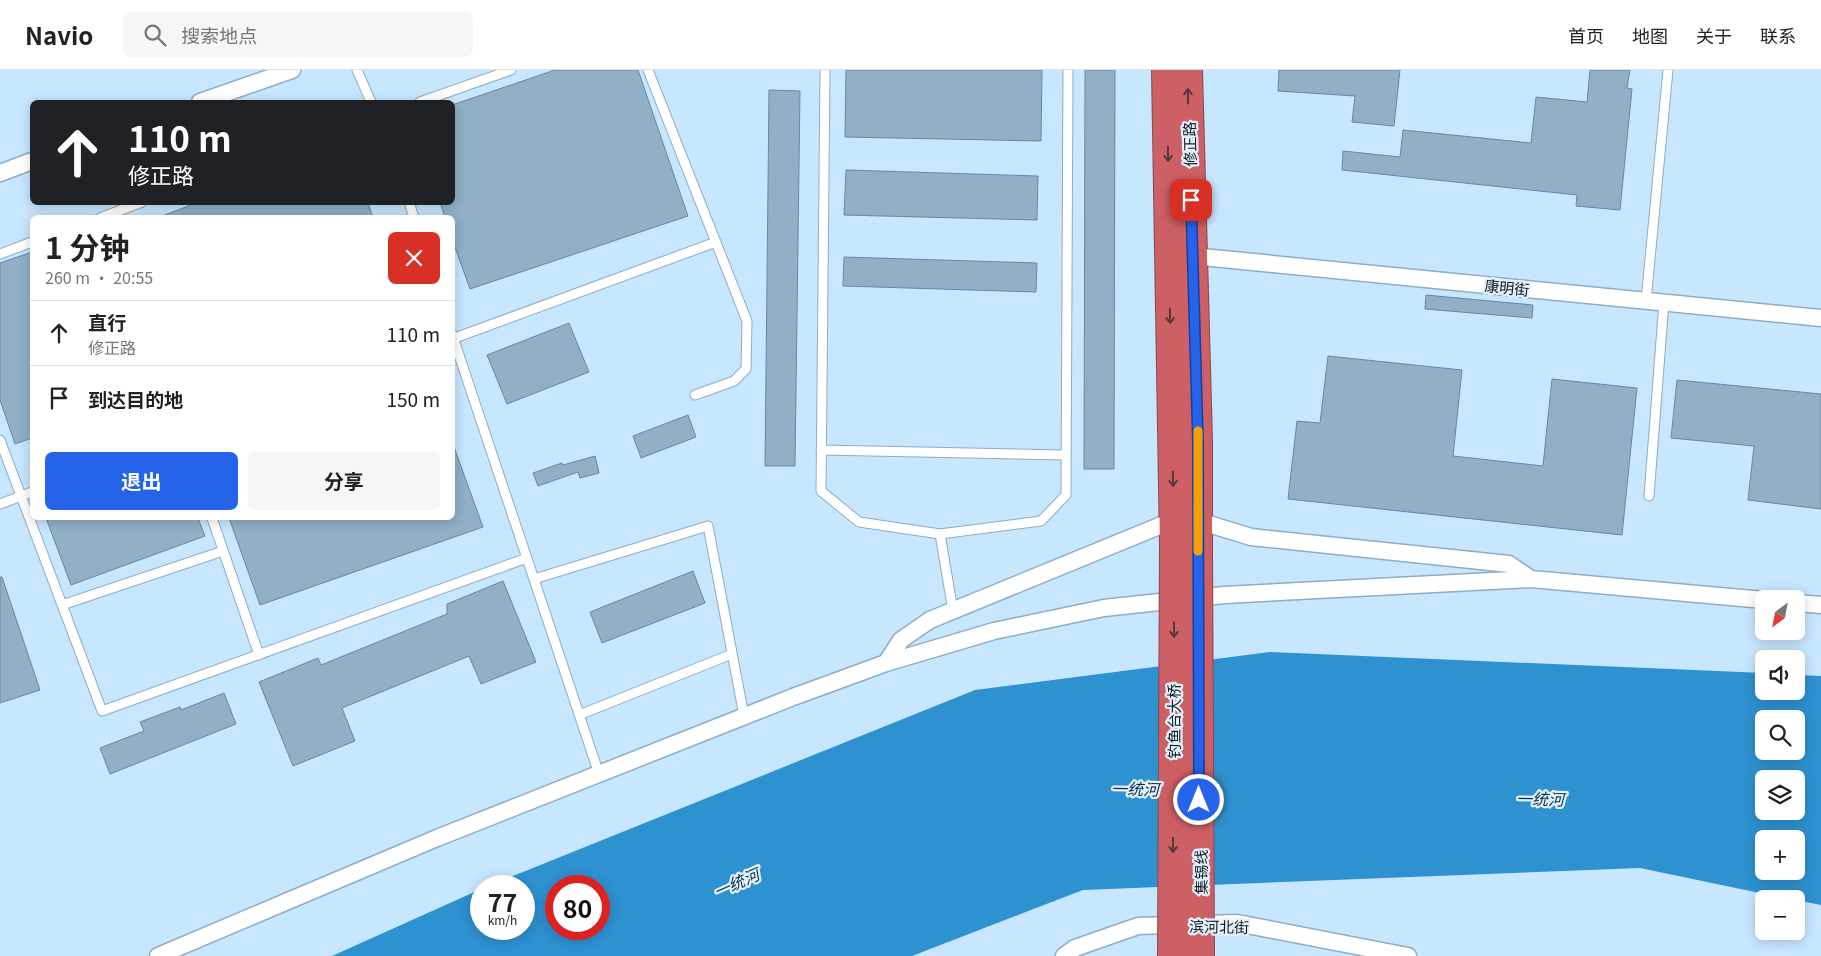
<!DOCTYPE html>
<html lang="zh">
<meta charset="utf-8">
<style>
body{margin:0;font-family:Georgia,"Noto Sans SC",serif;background:#f6f6f6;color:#222;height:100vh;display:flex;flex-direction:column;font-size:19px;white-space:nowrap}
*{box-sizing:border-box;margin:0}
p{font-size:16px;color:#767676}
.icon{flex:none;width:28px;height:28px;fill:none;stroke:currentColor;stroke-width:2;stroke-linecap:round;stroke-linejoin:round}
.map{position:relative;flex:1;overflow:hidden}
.details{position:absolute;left:30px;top:145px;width:425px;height:305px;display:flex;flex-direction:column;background:#fff;border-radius:8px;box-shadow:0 2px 12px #0003}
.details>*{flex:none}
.banner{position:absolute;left:30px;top:30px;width:425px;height:105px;border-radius:8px;box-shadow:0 2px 12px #0003;background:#202124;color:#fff;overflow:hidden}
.needle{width:32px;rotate:212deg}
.buttons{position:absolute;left:1755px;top:520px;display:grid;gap:10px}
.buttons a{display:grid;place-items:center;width:50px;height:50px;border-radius:8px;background:#fff;box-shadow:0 2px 12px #0003;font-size:25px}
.speed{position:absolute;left:470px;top:805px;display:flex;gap:10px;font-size:25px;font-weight:700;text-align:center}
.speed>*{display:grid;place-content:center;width:65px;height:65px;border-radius:50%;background:#fff;box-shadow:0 2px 12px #0003;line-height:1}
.speed small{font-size:12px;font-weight:400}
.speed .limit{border:8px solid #d22;background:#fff;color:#111}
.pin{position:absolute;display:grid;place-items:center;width:42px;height:42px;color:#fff;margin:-21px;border-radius:10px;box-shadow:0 2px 8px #0006}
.me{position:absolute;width:55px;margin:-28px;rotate:0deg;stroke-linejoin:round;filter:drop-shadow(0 0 4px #0008)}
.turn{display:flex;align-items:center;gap:18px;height:105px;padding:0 15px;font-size:22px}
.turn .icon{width:65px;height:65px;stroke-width:2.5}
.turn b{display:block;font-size:35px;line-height:42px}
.round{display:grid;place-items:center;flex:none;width:52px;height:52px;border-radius:8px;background:#f6f6f6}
.head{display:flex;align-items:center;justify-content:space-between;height:85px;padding:0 15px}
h1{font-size:30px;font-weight:700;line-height:38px}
.cta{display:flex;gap:10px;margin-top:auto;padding:10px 15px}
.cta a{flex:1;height:58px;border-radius:8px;background:#2563eb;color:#fff;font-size:20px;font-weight:700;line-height:58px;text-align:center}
.cta a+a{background:#f6f6f6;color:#222}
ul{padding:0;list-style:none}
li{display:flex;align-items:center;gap:15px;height:65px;padding:0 15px;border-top:1px solid #e0e0e0}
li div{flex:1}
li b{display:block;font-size:19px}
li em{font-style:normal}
header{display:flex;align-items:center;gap:30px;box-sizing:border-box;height:70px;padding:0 25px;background:#fff;border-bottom:1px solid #e0e0e0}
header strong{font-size:24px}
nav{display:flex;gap:28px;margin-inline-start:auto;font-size:18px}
.search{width:350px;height:45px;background:#f6f6f6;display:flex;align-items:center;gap:12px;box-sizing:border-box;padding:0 18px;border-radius:8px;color:#767676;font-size:19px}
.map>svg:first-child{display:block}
.water{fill:#2e91d0;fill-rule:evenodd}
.building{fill:#91afc6;stroke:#6a879d}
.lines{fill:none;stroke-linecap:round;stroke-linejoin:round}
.lane-casing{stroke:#8eacc4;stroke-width:11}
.street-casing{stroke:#8eacc4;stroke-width:19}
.highway-casing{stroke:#8a484e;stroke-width:30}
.lane{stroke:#fff;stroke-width:9}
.street{stroke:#fff;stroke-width:16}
.highway{stroke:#cd6065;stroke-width:28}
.highway-bridge-casing{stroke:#8a484e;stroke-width:30;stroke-linecap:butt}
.highway-bridge{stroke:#cd6065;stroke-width:28}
.oneway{stroke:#5a363d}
.route-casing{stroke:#184099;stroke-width:12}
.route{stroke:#2563eb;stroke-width:9}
.slow{stroke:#f59e0b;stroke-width:9}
.labels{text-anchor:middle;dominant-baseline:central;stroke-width:4.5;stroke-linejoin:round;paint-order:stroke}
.street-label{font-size:15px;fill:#0e1a22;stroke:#e4f1fb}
.water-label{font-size:16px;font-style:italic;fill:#052f48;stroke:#e4f1fb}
</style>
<header>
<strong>Navio</strong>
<div class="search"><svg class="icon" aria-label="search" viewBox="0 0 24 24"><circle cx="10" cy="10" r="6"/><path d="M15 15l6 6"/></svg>搜索地点</div>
<nav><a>首页</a><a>地图</a><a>关于</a><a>联系</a></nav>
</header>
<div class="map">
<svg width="1821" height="886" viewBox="0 0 1821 886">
<rect width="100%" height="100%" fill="#c7e6ff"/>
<path class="water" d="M1270,582L1764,603V621H1796V605L1821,606V835L1796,830V829H1789L1640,798L1083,820L912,886H332L481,819V859H524V816H488L975,620ZM1764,649H1796V681H1764ZM1764,709H1796V741H1764ZM1764,769H1796V801H1764ZM556,816H599V859H556Z"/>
<path class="building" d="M555,0H638L688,146L470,219L452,169V148H445L440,132H452V35Z
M846,0H1042L1041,71L845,67Z
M1085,0H1115L1114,399H1084Z
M1279,0H1400L1394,56L1352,52L1355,26L1278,21Z
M1590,0H1630L1627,18L1632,19L1620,140L1576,136L1577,125L1342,100L1343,81L1400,87L1403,60L1531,73L1536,27L1587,32Z
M769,20L800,21L795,396H765Z
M846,100L1038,106L1037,150L844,145Z
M199,132H368L373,148H162V146Z
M32,182V368L15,374L0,330V193Z
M844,187L1037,193L1036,222L843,216Z
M1426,225L1533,235L1532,248L1425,239Z
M569,253L589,302L507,334L487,285Z
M1328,286L1462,300L1453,386L1543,396L1552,309L1637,318L1622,465L1288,429L1297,351L1320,353Z
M1677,310L1821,324V439L1748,430L1754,376L1671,368Z
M688,345L696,367L641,388L633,366Z
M454,377L483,457L260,535L229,448H452V378Z
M595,386L599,403L580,408L578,402L538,416L533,403L562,393L563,395Z
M46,448H198L205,466L71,515Z
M693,501L705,533L602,573L590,542Z
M0,507H2L40,620L0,633Z
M503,511L536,592L481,614L469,586L342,638L355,671L293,696L259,612L318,588L321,595L447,544V534Z
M224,623L236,654L110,704L100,678L144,661L140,652L180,637L181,640Z"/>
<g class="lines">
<g class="lane-casing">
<path id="lane" d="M357,0L371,32
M648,0L747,251L746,299L734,311L695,325
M825,0L821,421L859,452L940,464
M420,32L511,0
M409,132L414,148
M100,148L142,132
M0,184L32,172
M1646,231L1668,0
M452,264L599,704
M452,269L716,172
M0,370L102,641L527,488
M821,380L1066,385
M1649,426L1664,232
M0,434L32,422
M212,448L259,585
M534,509L708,456L744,646
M62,535L223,481
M953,541L940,464L1041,451L1066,425L1068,0
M579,645L732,584"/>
</g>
<g class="street-casing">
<path id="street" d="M200,32L292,0
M0,103L32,91
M1192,186L1821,248
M1796,533L1821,535
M886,593L994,561L1104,538L1224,525L1531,509L1764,530
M158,886L437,768L793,627L886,593L901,570L930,550L1174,450L1199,451L1251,467L1509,494L1531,509
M1064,886L1075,878L1138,856L1237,853L1408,886"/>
</g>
<g class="highway-casing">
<path id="highway" d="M1166,0L1174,476
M1188,0L1198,372V477"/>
</g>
<use href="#lane" class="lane"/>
<use href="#street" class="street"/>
<use href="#highway" class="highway"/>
<g class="highway-bridge-casing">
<path id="highway-bridge" d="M1198,477L1200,886
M1172,886L1174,476"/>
</g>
<use href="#highway-bridge" class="highway-bridge"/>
</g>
<defs><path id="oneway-shaft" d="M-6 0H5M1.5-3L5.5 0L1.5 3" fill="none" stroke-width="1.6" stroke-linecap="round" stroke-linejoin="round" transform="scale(1.25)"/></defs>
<g class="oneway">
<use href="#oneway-shaft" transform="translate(1188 26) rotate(-91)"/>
<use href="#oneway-shaft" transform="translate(1168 84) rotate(89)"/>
<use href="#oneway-shaft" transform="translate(1170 246) rotate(89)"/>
<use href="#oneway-shaft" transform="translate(1173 409) rotate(89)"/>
<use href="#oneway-shaft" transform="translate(1174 560) rotate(90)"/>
<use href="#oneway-shaft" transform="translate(1173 775) rotate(90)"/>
</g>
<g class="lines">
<g class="route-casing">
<path id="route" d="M1191,130L1198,372L1199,730"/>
</g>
<use href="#route" class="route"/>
<path class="slow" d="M1198,361V481"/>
</g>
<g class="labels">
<g class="street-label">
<text transform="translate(1189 74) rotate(-91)">修正路</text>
<text transform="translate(1507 217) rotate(6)">康明街</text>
<text transform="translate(1173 651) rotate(-90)">钓鱼台大桥</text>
<text transform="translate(1200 802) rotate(-90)">集锡线</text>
<text transform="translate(1219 856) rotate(1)">滨河北街</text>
</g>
<g class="water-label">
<text transform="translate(1135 718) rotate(1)">一统河</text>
<text transform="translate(1540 728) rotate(1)">一统河</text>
<text transform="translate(736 812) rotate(-24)">一统河</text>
</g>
</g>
</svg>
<div class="buttons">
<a><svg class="needle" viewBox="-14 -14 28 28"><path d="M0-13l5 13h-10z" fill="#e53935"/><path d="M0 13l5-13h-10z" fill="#767676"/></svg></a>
<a><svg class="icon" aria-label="sound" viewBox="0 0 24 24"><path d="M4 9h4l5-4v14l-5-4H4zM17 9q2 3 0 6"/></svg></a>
<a><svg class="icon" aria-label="search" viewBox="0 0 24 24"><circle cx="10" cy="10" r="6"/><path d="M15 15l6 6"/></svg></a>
<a><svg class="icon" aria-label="layers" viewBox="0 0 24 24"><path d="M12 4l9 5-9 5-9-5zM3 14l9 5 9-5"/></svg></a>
<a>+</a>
<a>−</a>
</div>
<div class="speed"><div>77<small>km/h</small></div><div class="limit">80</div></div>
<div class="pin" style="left:1191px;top:130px;background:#d93025"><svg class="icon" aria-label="arrive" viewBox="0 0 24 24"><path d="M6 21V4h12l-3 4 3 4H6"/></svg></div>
<svg class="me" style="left:1199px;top:730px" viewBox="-20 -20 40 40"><circle r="17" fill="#2563eb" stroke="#fff" stroke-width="3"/><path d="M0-11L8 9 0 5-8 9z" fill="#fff"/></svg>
<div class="banner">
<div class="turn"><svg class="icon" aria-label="ahead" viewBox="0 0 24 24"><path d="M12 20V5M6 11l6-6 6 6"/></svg><div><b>110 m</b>修正路</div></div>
</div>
<section class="details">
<div class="head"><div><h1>1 分钟</h1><p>260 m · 20:55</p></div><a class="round" style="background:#d93025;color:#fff"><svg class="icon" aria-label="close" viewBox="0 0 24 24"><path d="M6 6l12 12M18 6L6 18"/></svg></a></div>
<ul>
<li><svg class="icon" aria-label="ahead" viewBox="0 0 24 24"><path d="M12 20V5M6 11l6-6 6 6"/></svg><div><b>直行</b><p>修正路</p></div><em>110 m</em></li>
<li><svg class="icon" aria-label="arrive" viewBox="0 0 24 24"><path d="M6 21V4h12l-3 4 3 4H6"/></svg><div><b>到达目的地</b></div><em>150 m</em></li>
</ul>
<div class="cta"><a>退出</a><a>分享</a></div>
</section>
</div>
